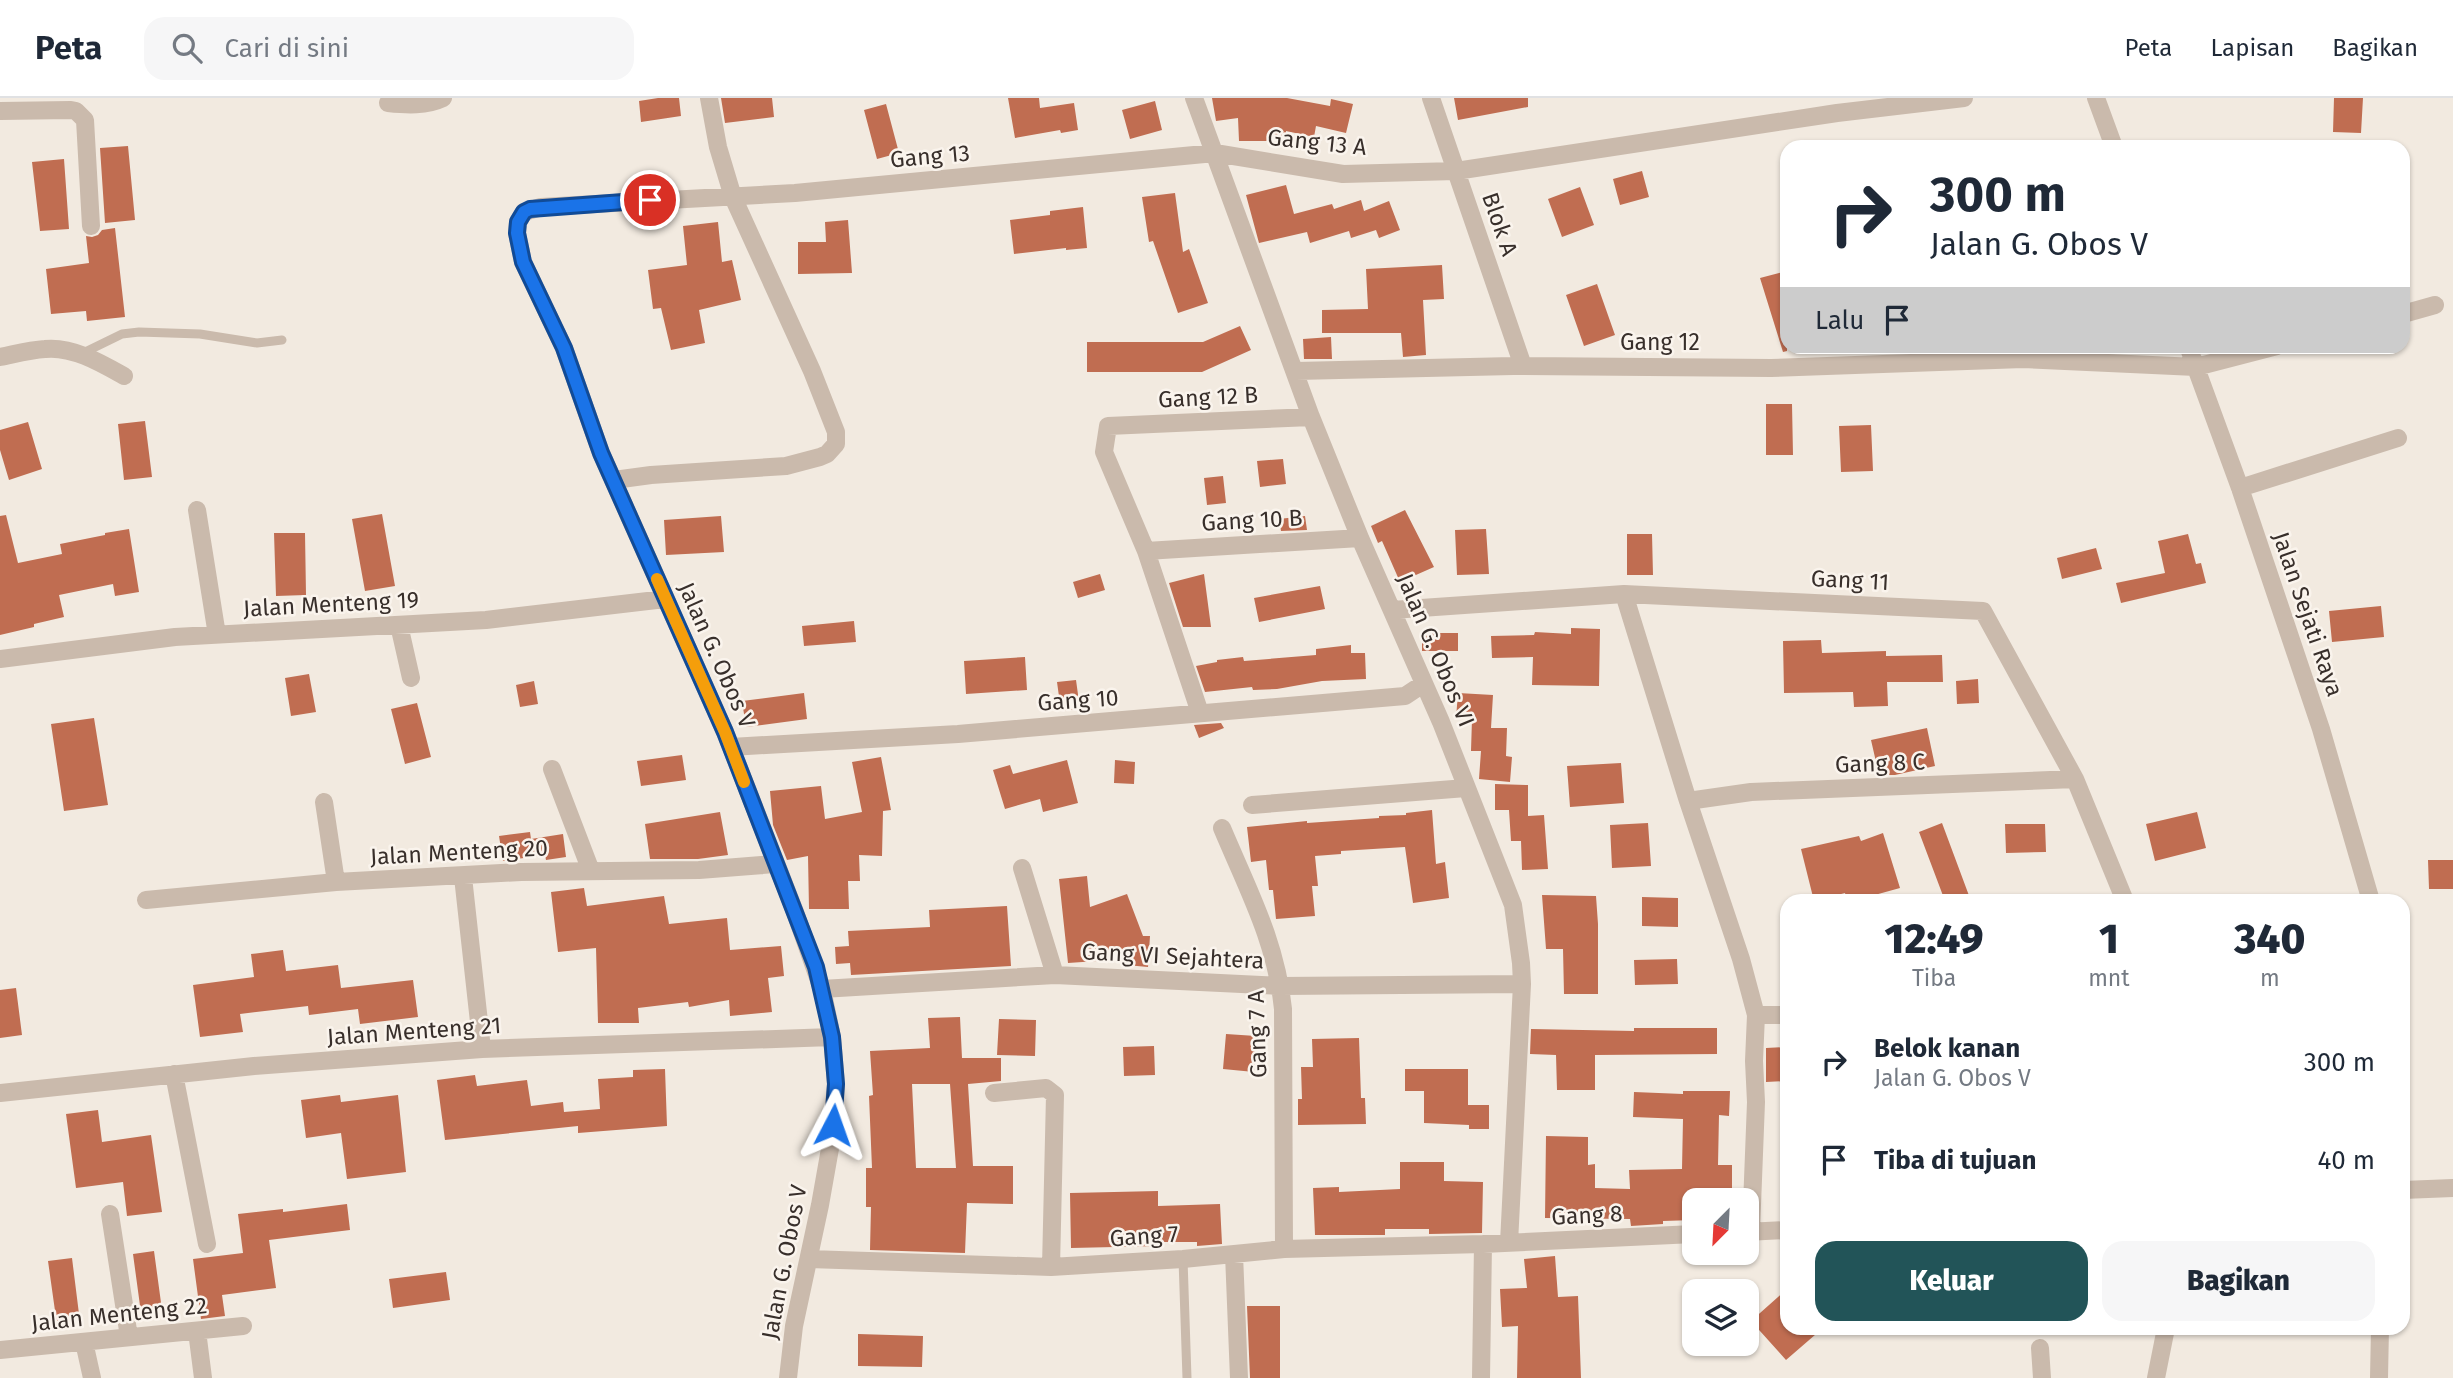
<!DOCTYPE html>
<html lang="id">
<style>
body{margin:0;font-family:"Fira Sans",sans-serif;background:#f6f6f7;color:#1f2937;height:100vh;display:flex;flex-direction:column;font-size:26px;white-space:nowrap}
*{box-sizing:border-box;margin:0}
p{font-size:23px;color:#747a83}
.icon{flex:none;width:38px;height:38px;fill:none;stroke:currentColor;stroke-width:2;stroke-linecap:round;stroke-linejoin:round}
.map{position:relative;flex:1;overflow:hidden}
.details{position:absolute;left:1780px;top:796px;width:630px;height:441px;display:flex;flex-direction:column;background:#fff;border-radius:21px;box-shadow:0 2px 5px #0004}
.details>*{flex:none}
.banner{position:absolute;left:1780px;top:42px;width:630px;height:214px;border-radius:21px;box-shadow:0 2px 5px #0004;background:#fff;color:#1f2937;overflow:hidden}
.needle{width:46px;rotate:204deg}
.fabs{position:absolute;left:1682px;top:1090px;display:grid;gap:14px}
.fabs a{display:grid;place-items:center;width:77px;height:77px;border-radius:14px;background:#fff;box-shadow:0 2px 5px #0004;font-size:35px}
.pin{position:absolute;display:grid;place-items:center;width:60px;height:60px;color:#fff;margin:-30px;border:4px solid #fff;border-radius:50%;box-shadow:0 2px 7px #0007}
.me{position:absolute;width:77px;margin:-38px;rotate:4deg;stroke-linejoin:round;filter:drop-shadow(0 0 5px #0008)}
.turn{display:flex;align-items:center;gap:24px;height:147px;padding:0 35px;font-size:32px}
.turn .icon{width:91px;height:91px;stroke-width:2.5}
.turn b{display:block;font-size:49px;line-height:60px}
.then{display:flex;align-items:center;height:66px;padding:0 35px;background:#0003;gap:14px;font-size:26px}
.eta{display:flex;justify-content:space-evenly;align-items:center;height:119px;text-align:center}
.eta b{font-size:42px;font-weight:800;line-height:49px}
.action{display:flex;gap:14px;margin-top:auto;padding:14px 35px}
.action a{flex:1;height:80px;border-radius:21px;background:#225458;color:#fff;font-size:28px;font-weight:800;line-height:80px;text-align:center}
.action a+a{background:#f6f6f7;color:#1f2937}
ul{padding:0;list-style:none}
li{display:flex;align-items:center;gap:21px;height:98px;padding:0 35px}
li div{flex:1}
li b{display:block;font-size:26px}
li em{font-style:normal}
header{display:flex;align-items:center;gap:42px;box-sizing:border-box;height:98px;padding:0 35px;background:#fff;border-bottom:2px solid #e0e1e3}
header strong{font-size:33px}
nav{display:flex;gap:38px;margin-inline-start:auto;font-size:24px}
.search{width:490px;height:63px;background:#f6f6f7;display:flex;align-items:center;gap:18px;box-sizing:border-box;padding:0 24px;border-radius:21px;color:#747a83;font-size:26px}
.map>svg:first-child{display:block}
.building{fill:#c06d51;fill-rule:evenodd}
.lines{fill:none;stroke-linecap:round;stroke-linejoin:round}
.service{stroke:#cabaac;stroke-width:9}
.minor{stroke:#cabaac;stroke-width:18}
.route-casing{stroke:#114b97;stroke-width:18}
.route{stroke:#1a73e8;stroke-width:12}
.slow{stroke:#f59e0b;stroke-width:12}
.labels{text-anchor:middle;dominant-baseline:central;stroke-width:5;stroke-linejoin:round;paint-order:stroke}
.street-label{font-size:23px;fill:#382f2b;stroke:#faf4ed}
</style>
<header>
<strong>Peta</strong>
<div class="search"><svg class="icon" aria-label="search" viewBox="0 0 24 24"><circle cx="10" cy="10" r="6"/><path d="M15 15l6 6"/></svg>Cari di sini</div>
<nav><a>Peta</a><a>Lapisan</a><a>Bagikan</a></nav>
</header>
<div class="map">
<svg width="2453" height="1280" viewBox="0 0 2453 1280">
<rect width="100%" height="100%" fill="#f2eae0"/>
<path class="building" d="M658,0H679L681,18L641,24L639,3Z
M721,0H772L774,19L725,25Z
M1008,0H1039L1040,10L1074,5L1078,32L1061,35L1060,32L1015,40Z
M1212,0H1287L1330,8L1331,1L1353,6L1346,35L1316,28L1314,39L1286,33V43H1239L1238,20L1216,23Z
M1454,0H1528V9L1458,22Z
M2334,0H2363L2361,35L2333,34Z
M1155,3L1162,32L1130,41L1122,12Z
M886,6L899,55L877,61L864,12Z
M128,48L135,122L105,125L100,50Z
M64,61L69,131L40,133L32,64Z
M1642,73L1649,99L1620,107L1613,81Z
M1286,87L1294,116L1332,106L1334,111L1361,102L1364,113L1389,103L1400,132L1379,140L1376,132L1351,140L1349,133L1310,145L1307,134L1259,145L1246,97Z
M1580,89L1594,127L1562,139L1548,101Z
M1175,95L1183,154L1189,151L1208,205L1178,215L1153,143L1149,144L1142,99Z
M1083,109L1087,150L1066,152V150L1014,156L1010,122L1050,117V113Z
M848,122L852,175L798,176V144H826L825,124Z
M718,124L722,164L732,162L741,202L699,212L705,245L671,252L661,210L653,211L648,172L687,167L683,128Z
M115,130L125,219L87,223L86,213L51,216L46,171L89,165L86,138L92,139L98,137L102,132Z
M1442,167L1444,201L1423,202L1426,257L1403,259L1401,235H1322V212L1368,211L1366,171Z
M1783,174L1787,187V253L1783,254L1760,180Z
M1597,186L1615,237L1584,248L1566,197Z
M1240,228L1251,252L1202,274H1087V244H1203Z
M1331,239L1332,261H1304L1303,241Z
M1766,306H1792L1793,357H1766Z
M145,323L152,379L124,382L118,326Z
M28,324L42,371L9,382L0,352V332Z
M1871,327L1873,373L1841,374L1839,328Z
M1283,361L1286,386L1260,389L1257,363Z
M1223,378L1226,405L1207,407L1204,380Z
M1405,412L1434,469L1400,484L1382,443L1378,445L1371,428Z
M382,416L395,488L365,493L352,421Z
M6,417L18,465L62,456L60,446L105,437V435L129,431L139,494L115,498L113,486L59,497L64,519L34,526V529L0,537V418Z
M721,418L724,454L666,457L664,422Z
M1305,418L1307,432L1281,433L1279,421Z
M1486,431L1489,476L1457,477L1455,432Z
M274,435H305L306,497L276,498Z
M1627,436H1652L1653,477H1627Z
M2188,436L2196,466L2201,465L2206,485L2121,505L2116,485L2165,475L2158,443Z
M2096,450L2102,471L2062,481L2057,460Z
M1100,476L1105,492L1078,500L1073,484Z
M1204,476L1211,529H1183L1169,485Z
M1320,488L1325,511L1259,524L1254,500Z
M2381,508L2384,539L2332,544L2329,513Z
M854,523L856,544L804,548L802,528Z
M1571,530L1600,531L1599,588L1532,587L1533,559L1492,560L1491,538L1534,537L1535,534L1571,536Z
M1422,535H1458V553H1422Z
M1821,542L1822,555L1886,553V558L1942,557L1943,584H1887L1888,608L1854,609L1853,594L1784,595L1783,543Z
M1351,547V555H1365L1366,581L1322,583L1277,591L1253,592L1252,589L1205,594L1196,568L1217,564V562L1243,559L1244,563L1316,557V551Z
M1025,559L1027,592L966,596L964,563Z
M309,576L316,614L291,618L285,580Z
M1978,581L1979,605L1957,606L1956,583Z
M1076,582L1080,611L1061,613L1057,584Z
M534,583L538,606L520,609L516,587Z
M804,595L807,621L746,629L742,603Z
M1458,595L1493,597L1491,630H1507L1506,658L1512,659L1510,684L1479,681L1481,653H1471L1472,621L1456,620Z
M417,605L431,659L405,666L391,611Z
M94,620L108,707L64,713L51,626Z
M1221,625L1224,630L1199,640L1194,627Z
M1927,630L1935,668L1895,677H1879L1871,642Z
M682,657L686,682L641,688L637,663Z
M881,659L891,712L883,713L882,758L859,757L860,783H848L849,811H809L808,758L787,762L773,727L770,693L821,688L825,721L862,714L852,664Z
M1067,662L1078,705L1043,714L1040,701L1005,711L993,672L1010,667L1013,676Z
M1115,662L1135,664L1134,686L1114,685Z
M1621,665L1624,705L1570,709L1567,668Z
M1495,686L1528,687V718L1544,717L1548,771L1522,772L1521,743H1511L1509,712H1495Z
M1432,712L1436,766L1445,764L1449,800L1413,805L1405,749L1341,753V756L1315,758L1318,788H1312L1315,818L1276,821L1273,792H1269L1266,762L1251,764L1247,729L1307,723V725L1379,720V718L1406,717V715Z
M720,714L728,757L698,761H650L645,726Z
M2197,714L2206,750L2155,763L2146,726Z
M1648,725L1651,768L1612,770L1610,727Z
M1942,725L1971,803H1945L1919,734Z
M2005,726H2045L2046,754L2006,755Z
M530,734L531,741L563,736L566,759L546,762L545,757L503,763L499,738Z
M1883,735L1900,790L1853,803H1847L1845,795L1814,803L1801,751L1859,738L1861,743Z
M2428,762H2453V791H2429Z
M1087,778L1090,809L1127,796L1143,838H1150L1148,869L1126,867V861L1068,865L1059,781Z
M584,790L587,808L664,798L669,826L727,820L730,852L781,848L784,878L768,880L772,914L730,918L729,902L689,909L688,904L638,910L639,925H598L596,850L558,854L551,794Z
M1542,797L1596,798L1598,826V896H1564L1563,851H1546Z
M1642,799L1678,800V829L1642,828Z
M1007,808L1011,868L851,877L850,865L836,866L835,849L849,848L848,833L930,829L929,812Z
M283,852L286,873L338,867L341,890L413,882L418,919L360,926L358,911L309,917L308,908L240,916L243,934L200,939L193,887L254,879L251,856Z
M1677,861L1678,886L1635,887L1634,862Z
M16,890L22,937L0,940V892Z
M960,919L962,960H1001V983L968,986L973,1068H1013V1106L967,1105L965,1155L870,1152L871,1109H866V1070H872L869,998L873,997L870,953L930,950L928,920ZM912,986H950L956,1070H916Z
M999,921L1036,922L1035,958L997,957Z
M1634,930H1717V956L1595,957V992H1557L1556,957L1530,956L1531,931L1634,933Z
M1226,936L1256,938L1254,974L1223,971Z
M1359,940L1361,1000H1365L1366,1026L1298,1027V1001H1302L1301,969H1313L1312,941Z
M1154,948L1155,977L1124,978L1123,949Z
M1787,949V983L1766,984V950Z
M665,971L667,1028L578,1035V1028L445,1042L437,982L475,977L477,988L527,982L531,1008L563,1004L564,1014L600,1011L598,981L633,979V972Z
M1405,971H1468V1007H1489V1031H1469V1027L1424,1025V993H1405Z
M1683,993H1730L1729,1018L1719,1017L1718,1067H1732V1102H1694V1122L1663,1123V1126L1631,1128L1630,1121L1545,1120L1546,1038L1588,1039V1067L1595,1066V1090L1630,1091L1629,1072L1682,1071L1683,1021L1633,1019L1634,994L1683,996Z
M340,997L341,1004L398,997L406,1074L347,1081L341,1035L306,1040L301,1002Z
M98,1012L102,1044L151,1037L162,1114L127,1118L123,1084L76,1090L66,1016Z
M1400,1064H1444V1083L1483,1084L1482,1135L1429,1136V1131H1385V1137H1315L1313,1090L1339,1089V1094L1400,1091Z
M1158,1093V1108L1220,1106L1222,1146L1197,1148V1144H1159V1148L1071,1150L1070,1095Z
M347,1106L350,1132L269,1142L276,1190L222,1197L225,1218L201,1221L193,1161L243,1155L238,1116L283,1111V1114Z
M154,1153L162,1212L141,1215L133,1156Z
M1555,1158L1558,1199L1578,1198L1581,1280H1517L1518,1228L1502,1229L1500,1191L1527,1190L1524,1161Z
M72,1160L80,1224L57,1227L48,1163Z
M446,1174L450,1202L393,1210L389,1181Z
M1787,1191V1230H1823L1786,1262L1751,1223Z
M1247,1208H1280V1280H1250Z
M858,1236L923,1238L922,1269L858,1268Z"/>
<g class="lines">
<path class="service" d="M81,256L122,236L139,234L200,236L257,245L282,242
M1183,1161L1187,1280"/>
<path class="minor" d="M1194,0L1311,319L1360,440L1441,624L1513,807L1521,865L1522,886L1509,1145
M1431,0L1523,268
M2096,0L2114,49
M388,5C407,7 426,8 443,0
M0,13L71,12L76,13L85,22L91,128
M2403,216L2435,207
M2188,248L2240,390L2321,631L2371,803
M0,259C15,256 30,252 45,251C72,248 101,265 124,278
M1296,273L1513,268L1771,270L2023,261L2196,269L2277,248
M614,382L651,377L786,368L820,359L827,356L836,346V334L812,273L733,99L718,49L709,0
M2240,390L2398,340
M197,412L217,537
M1146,453L1360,440
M1624,496L1688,703L1741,861L1756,917L1754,963L1756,1004L1751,1133
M1392,512L1624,496L1983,513L2075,681L2125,803
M399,527L411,580
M0,561L175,539L486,522L665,501
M1200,615L1146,453L1104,354L1108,328L1311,319
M731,649L958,636L1405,598L1423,586
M552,671L591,773
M1688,703L1751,694L2075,681
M324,704L336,784
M1252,707L1466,690
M1222,730C1248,792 1276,843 1283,911L1284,1151
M1022,770L1055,877
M463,779L482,951
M146,802L336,784L521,774L699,772L775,766
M822,891L1055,877L1281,888L1522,886
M1756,917H1787
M174,976L207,1146
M0,995L254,968L482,951L832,939
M994,995L1046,990L1055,997L1051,1169
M2403,1092L2453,1090
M110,1116L129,1239
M1746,1134L1787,1132
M1234,1156L1239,1280
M809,1161L1051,1169L1183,1161L1284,1151L1483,1146L1694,1136
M197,1233L203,1280
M84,1244L92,1280
M2040,1250L2042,1280
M0,1252L243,1228
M788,1280L794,1228L820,1107L831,1045L834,1008L836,986L832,939L822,891L795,814L725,634L601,355L564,250L523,164L517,135L518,124L524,114L541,109L795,95L1215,55L1343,76L1456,73L1837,15L1964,0
M1481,1280L1483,1146
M2156,1280L2166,1230
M2379,1280L2380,1230"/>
</g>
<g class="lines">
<g class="route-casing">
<path id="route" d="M650,102L530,111L524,114L518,124L517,135L523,164L564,250L601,355L725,634L816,869L832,939L836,986L833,1027"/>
</g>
<use href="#route" class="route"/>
<path class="slow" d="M657,481L725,634L744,684"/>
</g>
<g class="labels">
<g class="street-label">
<text transform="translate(1317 44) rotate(6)">Gang 13 A</text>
<text transform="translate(930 58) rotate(-5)">Gang 13</text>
<text transform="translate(1500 126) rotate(71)">Blok A</text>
<text x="1660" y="244">Gang 12</text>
<text transform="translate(1208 299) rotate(-3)">Gang 12 B</text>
<text transform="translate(1252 422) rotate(-3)">Gang 10 B</text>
<text transform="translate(1850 482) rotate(3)">Gang 11</text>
<text transform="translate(331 506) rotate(-3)">Jalan Menteng 19</text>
<text transform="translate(2308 516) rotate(71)">Jalan Sejati Raya</text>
<text transform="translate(1436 552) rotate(67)">Jalan G. Obos VI</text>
<text transform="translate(717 557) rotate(66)">Jalan G. Obos V</text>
<text transform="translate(1078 602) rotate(-4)">Gang 10</text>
<text transform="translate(1880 665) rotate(-2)">Gang 8 C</text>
<text transform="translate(459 754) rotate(-3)">Jalan Menteng 20</text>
<text transform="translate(1173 858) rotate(3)">Gang VI Sejahtera</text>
<text transform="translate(414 933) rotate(-4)">Jalan Menteng 21</text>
<text transform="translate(1257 936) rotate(-92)">Gang 7 A</text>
<text transform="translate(1587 1117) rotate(-3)">Gang 8</text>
<text transform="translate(1144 1138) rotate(-4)">Gang 7</text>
<text transform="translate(784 1164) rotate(-79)">Jalan G. Obos V</text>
<text transform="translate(119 1216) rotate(-6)">Jalan Menteng 22</text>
</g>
</g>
</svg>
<div class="fabs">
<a><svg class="needle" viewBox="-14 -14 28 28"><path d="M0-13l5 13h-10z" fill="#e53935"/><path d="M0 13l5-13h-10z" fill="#747a83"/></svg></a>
<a><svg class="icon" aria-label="layers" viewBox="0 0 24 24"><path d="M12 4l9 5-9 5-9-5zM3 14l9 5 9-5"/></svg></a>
</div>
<div class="pin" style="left:650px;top:102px;background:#d93025"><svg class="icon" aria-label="arrive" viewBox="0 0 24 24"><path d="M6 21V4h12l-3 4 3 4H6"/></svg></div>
<svg class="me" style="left:833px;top:1027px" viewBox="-20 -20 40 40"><path d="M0-17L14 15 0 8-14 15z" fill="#1a73e8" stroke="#fff" stroke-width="4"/></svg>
<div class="banner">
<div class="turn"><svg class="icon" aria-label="right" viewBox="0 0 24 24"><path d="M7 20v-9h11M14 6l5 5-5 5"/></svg><div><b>300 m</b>Jalan G. Obos V</div></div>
<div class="then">Lalu<svg class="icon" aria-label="arrive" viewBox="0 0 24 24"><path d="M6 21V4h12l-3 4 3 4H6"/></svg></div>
</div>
<section class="details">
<div class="eta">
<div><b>12:49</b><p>Tiba</p></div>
<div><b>1</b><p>mnt</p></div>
<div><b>340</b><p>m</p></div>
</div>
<ul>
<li><svg class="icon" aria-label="right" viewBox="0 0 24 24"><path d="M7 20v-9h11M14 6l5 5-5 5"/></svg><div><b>Belok kanan</b><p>Jalan G. Obos V</p></div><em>300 m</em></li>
<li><svg class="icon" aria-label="arrive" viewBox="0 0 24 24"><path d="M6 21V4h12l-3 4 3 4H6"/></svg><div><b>Tiba di tujuan</b></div><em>40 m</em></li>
</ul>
<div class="action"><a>Keluar</a><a>Bagikan</a></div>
</section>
</div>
